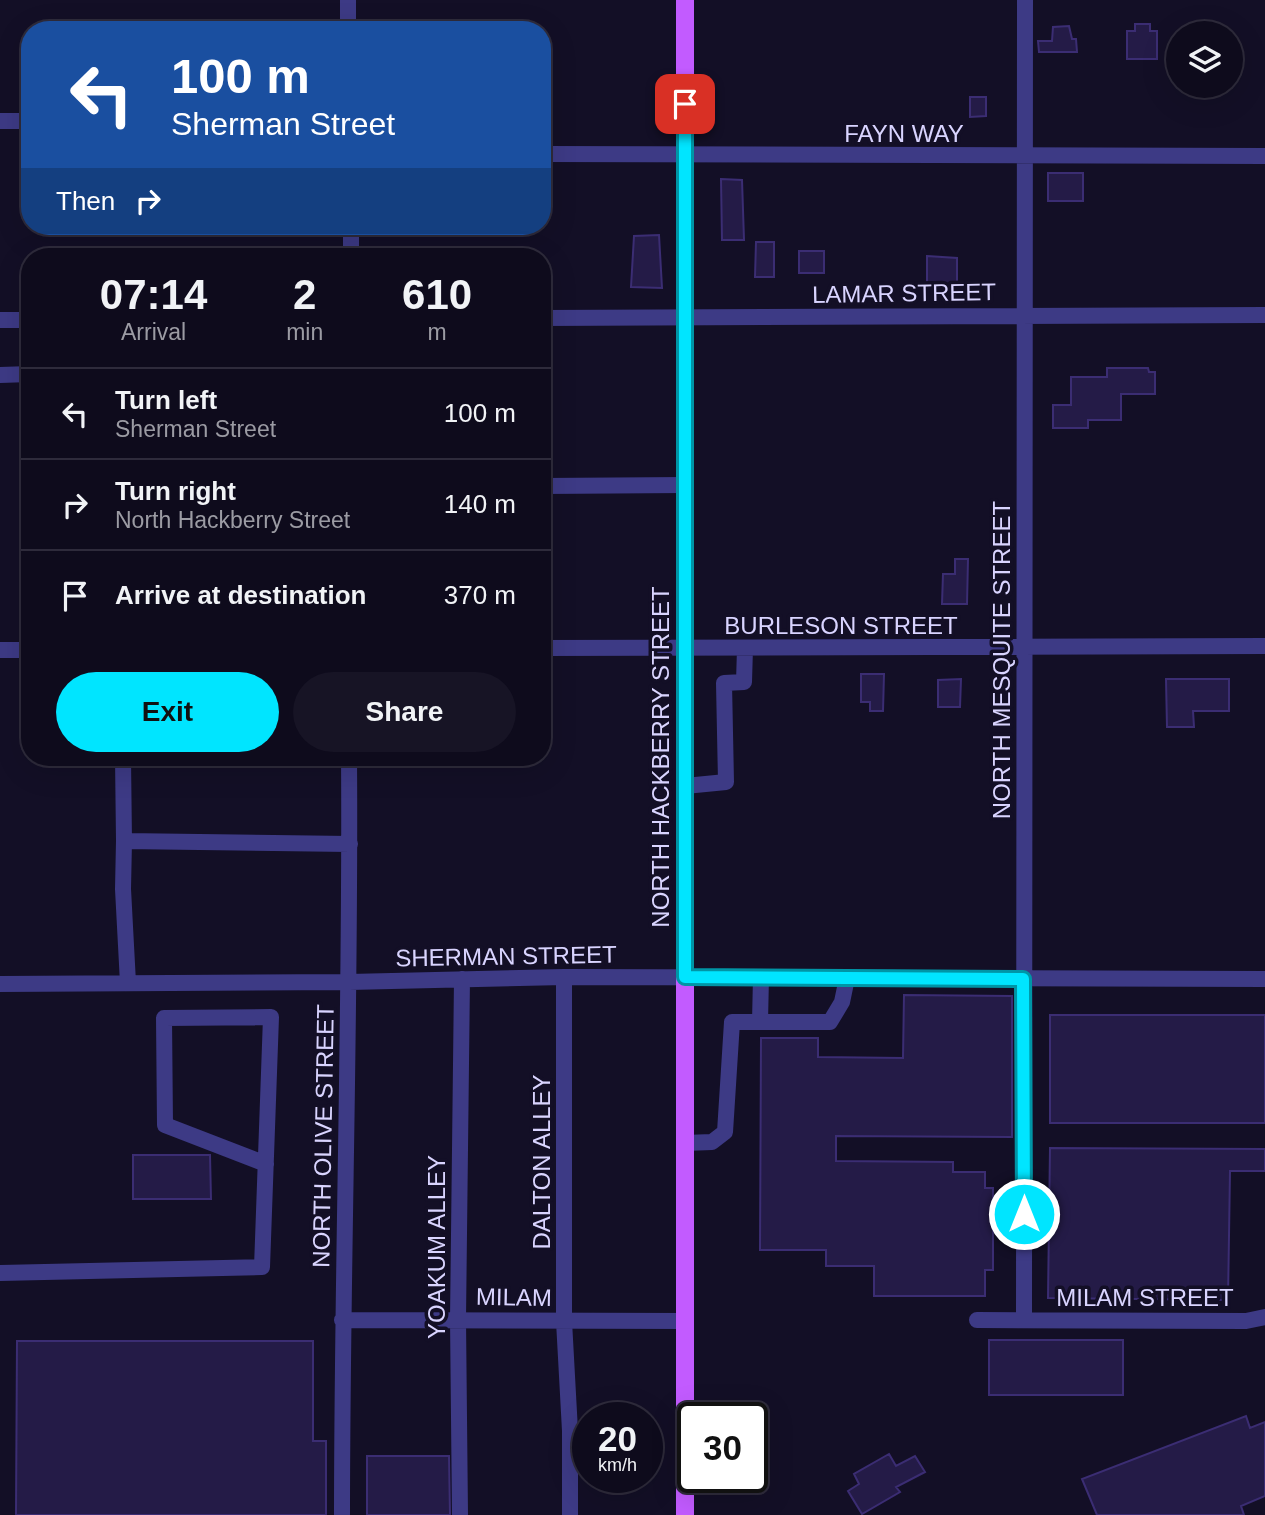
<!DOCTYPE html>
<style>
body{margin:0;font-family:Arial,sans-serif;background:#171425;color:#f1f3f6;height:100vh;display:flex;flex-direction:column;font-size:26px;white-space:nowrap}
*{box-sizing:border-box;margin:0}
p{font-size:23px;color:#9b9ba3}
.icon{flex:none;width:38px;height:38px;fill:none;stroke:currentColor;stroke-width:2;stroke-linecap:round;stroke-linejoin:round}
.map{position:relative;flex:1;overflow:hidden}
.side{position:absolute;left:21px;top:248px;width:530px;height:518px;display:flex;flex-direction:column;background:#0e0b1c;border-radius:28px;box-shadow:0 7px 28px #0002,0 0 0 2px #2e2b3b}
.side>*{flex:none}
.guide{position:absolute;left:21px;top:21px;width:530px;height:214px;border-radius:28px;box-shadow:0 7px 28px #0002,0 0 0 2px #2e2b3b;background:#1a4fa0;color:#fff;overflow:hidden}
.tools{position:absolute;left:1166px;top:21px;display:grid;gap:14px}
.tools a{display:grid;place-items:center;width:77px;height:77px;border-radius:50%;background:#0e0b1c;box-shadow:0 7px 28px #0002,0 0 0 2px #2e2b3b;font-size:35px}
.speed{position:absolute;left:572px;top:1402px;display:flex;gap:14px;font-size:35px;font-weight:700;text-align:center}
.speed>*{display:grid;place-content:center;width:91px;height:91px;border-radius:50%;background:#0e0b1c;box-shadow:0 7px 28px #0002,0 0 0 2px #2e2b3b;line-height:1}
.speed small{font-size:18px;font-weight:400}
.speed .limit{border:4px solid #111;border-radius:10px;background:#fff;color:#111}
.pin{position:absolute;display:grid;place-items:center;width:60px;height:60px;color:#fff;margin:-30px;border-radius:14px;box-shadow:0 4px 10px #0006}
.me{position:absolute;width:77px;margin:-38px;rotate:0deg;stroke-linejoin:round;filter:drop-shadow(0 0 5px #0008)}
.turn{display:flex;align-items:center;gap:24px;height:147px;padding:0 35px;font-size:32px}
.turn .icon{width:91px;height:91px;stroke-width:2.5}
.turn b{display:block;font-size:49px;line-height:60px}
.then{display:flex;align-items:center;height:66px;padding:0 35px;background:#0003;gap:14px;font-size:26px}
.eta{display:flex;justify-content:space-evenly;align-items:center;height:119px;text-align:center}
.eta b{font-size:42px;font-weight:800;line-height:49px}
.action{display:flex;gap:14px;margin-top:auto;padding:14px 35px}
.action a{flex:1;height:80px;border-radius:42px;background:#00e5ff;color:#111;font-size:28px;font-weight:800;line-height:80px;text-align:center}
.action a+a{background:#171425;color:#f1f3f6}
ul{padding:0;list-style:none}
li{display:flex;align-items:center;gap:21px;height:91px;padding:0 35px;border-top:2px solid #2e2b3b}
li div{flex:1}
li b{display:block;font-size:26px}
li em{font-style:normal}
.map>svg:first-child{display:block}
.building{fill:#241b47;stroke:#3b2d73;stroke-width:2}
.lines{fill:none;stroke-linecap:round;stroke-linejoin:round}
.minor{stroke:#3d3a85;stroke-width:16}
.major{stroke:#c25bff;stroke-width:18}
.route-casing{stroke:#0095a6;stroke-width:18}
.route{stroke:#00e5ff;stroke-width:12}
.labels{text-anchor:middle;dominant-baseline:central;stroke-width:7;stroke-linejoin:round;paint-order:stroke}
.street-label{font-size:24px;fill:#d9d4ff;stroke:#130f26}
</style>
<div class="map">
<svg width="1265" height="1515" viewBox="0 0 1265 1515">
<rect width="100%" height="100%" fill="#130f26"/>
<path class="building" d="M1135,24H1150V31H1157V59H1127V31H1135Z
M1069,26L1072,39H1076L1077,52H1039L1038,41H1052L1053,27Z
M970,97H986V116L970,117Z
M1048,173H1083V201H1048Z
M721,179L742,180L744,240H722Z
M659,235L662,288L631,287L634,236Z
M756,242H774V277H755Z
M799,251H824V273H799Z
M927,256L957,258V286L927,284Z
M1107,368H1148L1149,372H1155V394H1121V420H1088V428H1053V405H1071V377H1107Z
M955,559H968L967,604H942L943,574H955Z
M861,674H884L883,711H870V702H861Z
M961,679L960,707H938V680Z
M1166,679H1229V711H1193L1194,727H1167Z
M904,995L1012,996V1137L836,1136V1161L953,1162V1172H985V1188H993V1270H985V1296H874V1266H826V1250H760L761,1038H818V1057L903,1058Z
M1050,1015H1265V1123H1050Z
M1050,1148L1265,1149V1171H1230L1228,1300L1048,1298Z
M133,1155H210L211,1199H133Z
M989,1340H1123V1395H989Z
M17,1341H313V1441H326V1515H16Z
M1246,1416L1250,1428L1265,1422V1496L1241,1506L1244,1515H1097L1082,1479Z
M889,1454L896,1466L915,1456L925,1472L896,1487L900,1492L862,1514L848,1491L859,1484L854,1474Z
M367,1456H449L450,1515H367Z"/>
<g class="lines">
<path class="minor" d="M348,0V30
M0,121H30
M542,154L1265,156
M351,226V257
M542,318L1265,315
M0,320H30
M0,375L30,374
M542,486L685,485
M542,648L1265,646
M0,650H30
M123,758L124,841L350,844
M685,786L726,782L724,683L744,682L745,648
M124,841L123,889L128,983
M564,977V1321L570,1431V1515
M0,984L349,982L564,977L1265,979
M760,1022L761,977
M685,1143L712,1142L725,1132L732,1022H830L842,1002L847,978
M0,1273L262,1267L271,1017L164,1018L165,1125L266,1164
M1024,1319L1025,0
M342,1320L685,1321
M977,1320L1246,1321L1265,1317
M342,1515C342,1263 351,1010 349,758
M460,1515L458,1319L462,979"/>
<path class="major" d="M685,0V1515"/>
</g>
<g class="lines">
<g class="route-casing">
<path id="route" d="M685,104V977L1023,979L1024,1214"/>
</g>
<use href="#route" class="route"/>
</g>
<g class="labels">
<g class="street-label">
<text x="904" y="133">FAYN WAY</text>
<text transform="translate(904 293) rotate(-1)">LAMAR STREET</text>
<text x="841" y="625">BURLESON STREET</text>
<text transform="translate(1001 660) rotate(-90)">NORTH MESQUITE STREET</text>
<text transform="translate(660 757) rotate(-90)">NORTH HACKBERRY STREET</text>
<text transform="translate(506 956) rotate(-1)">SHERMAN STREET</text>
<text transform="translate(323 1136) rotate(-89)">NORTH OLIVE STREET</text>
<text transform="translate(541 1162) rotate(-90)">DALTON ALLEY</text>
<text transform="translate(436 1247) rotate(-90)">YOAKUM ALLEY</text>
<text transform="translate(514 1297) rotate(1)">MILAM</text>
<text x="1145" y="1297">MILAM STREET</text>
</g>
</g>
</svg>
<div class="tools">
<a><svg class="icon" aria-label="layers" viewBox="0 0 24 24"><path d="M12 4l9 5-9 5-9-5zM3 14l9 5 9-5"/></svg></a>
</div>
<div class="speed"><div>20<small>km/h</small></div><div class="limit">30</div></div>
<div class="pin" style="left:685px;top:104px;background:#d93025"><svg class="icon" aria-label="arrive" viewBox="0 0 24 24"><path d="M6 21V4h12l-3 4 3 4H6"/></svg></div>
<svg class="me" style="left:1024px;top:1214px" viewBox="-20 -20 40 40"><circle r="17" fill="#00e5ff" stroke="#fff" stroke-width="3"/><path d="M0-11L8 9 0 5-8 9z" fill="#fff"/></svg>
<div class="guide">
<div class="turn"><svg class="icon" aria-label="left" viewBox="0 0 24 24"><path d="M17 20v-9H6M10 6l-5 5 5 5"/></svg><div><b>100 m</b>Sherman Street</div></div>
<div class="then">Then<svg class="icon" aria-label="right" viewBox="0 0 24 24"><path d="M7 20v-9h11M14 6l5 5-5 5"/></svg></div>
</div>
<section class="side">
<div class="eta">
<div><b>07:14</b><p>Arrival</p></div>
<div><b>2</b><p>min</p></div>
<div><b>610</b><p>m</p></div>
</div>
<ul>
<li><svg class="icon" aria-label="left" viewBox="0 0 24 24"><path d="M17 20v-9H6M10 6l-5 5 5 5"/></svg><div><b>Turn left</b><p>Sherman Street</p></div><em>100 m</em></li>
<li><svg class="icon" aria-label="right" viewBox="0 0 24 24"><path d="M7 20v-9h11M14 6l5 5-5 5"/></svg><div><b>Turn right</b><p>North Hackberry Street</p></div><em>140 m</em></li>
<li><svg class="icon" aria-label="arrive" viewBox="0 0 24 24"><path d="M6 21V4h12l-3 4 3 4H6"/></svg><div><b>Arrive at destination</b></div><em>370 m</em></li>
</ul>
<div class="action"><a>Exit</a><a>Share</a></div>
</section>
</div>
